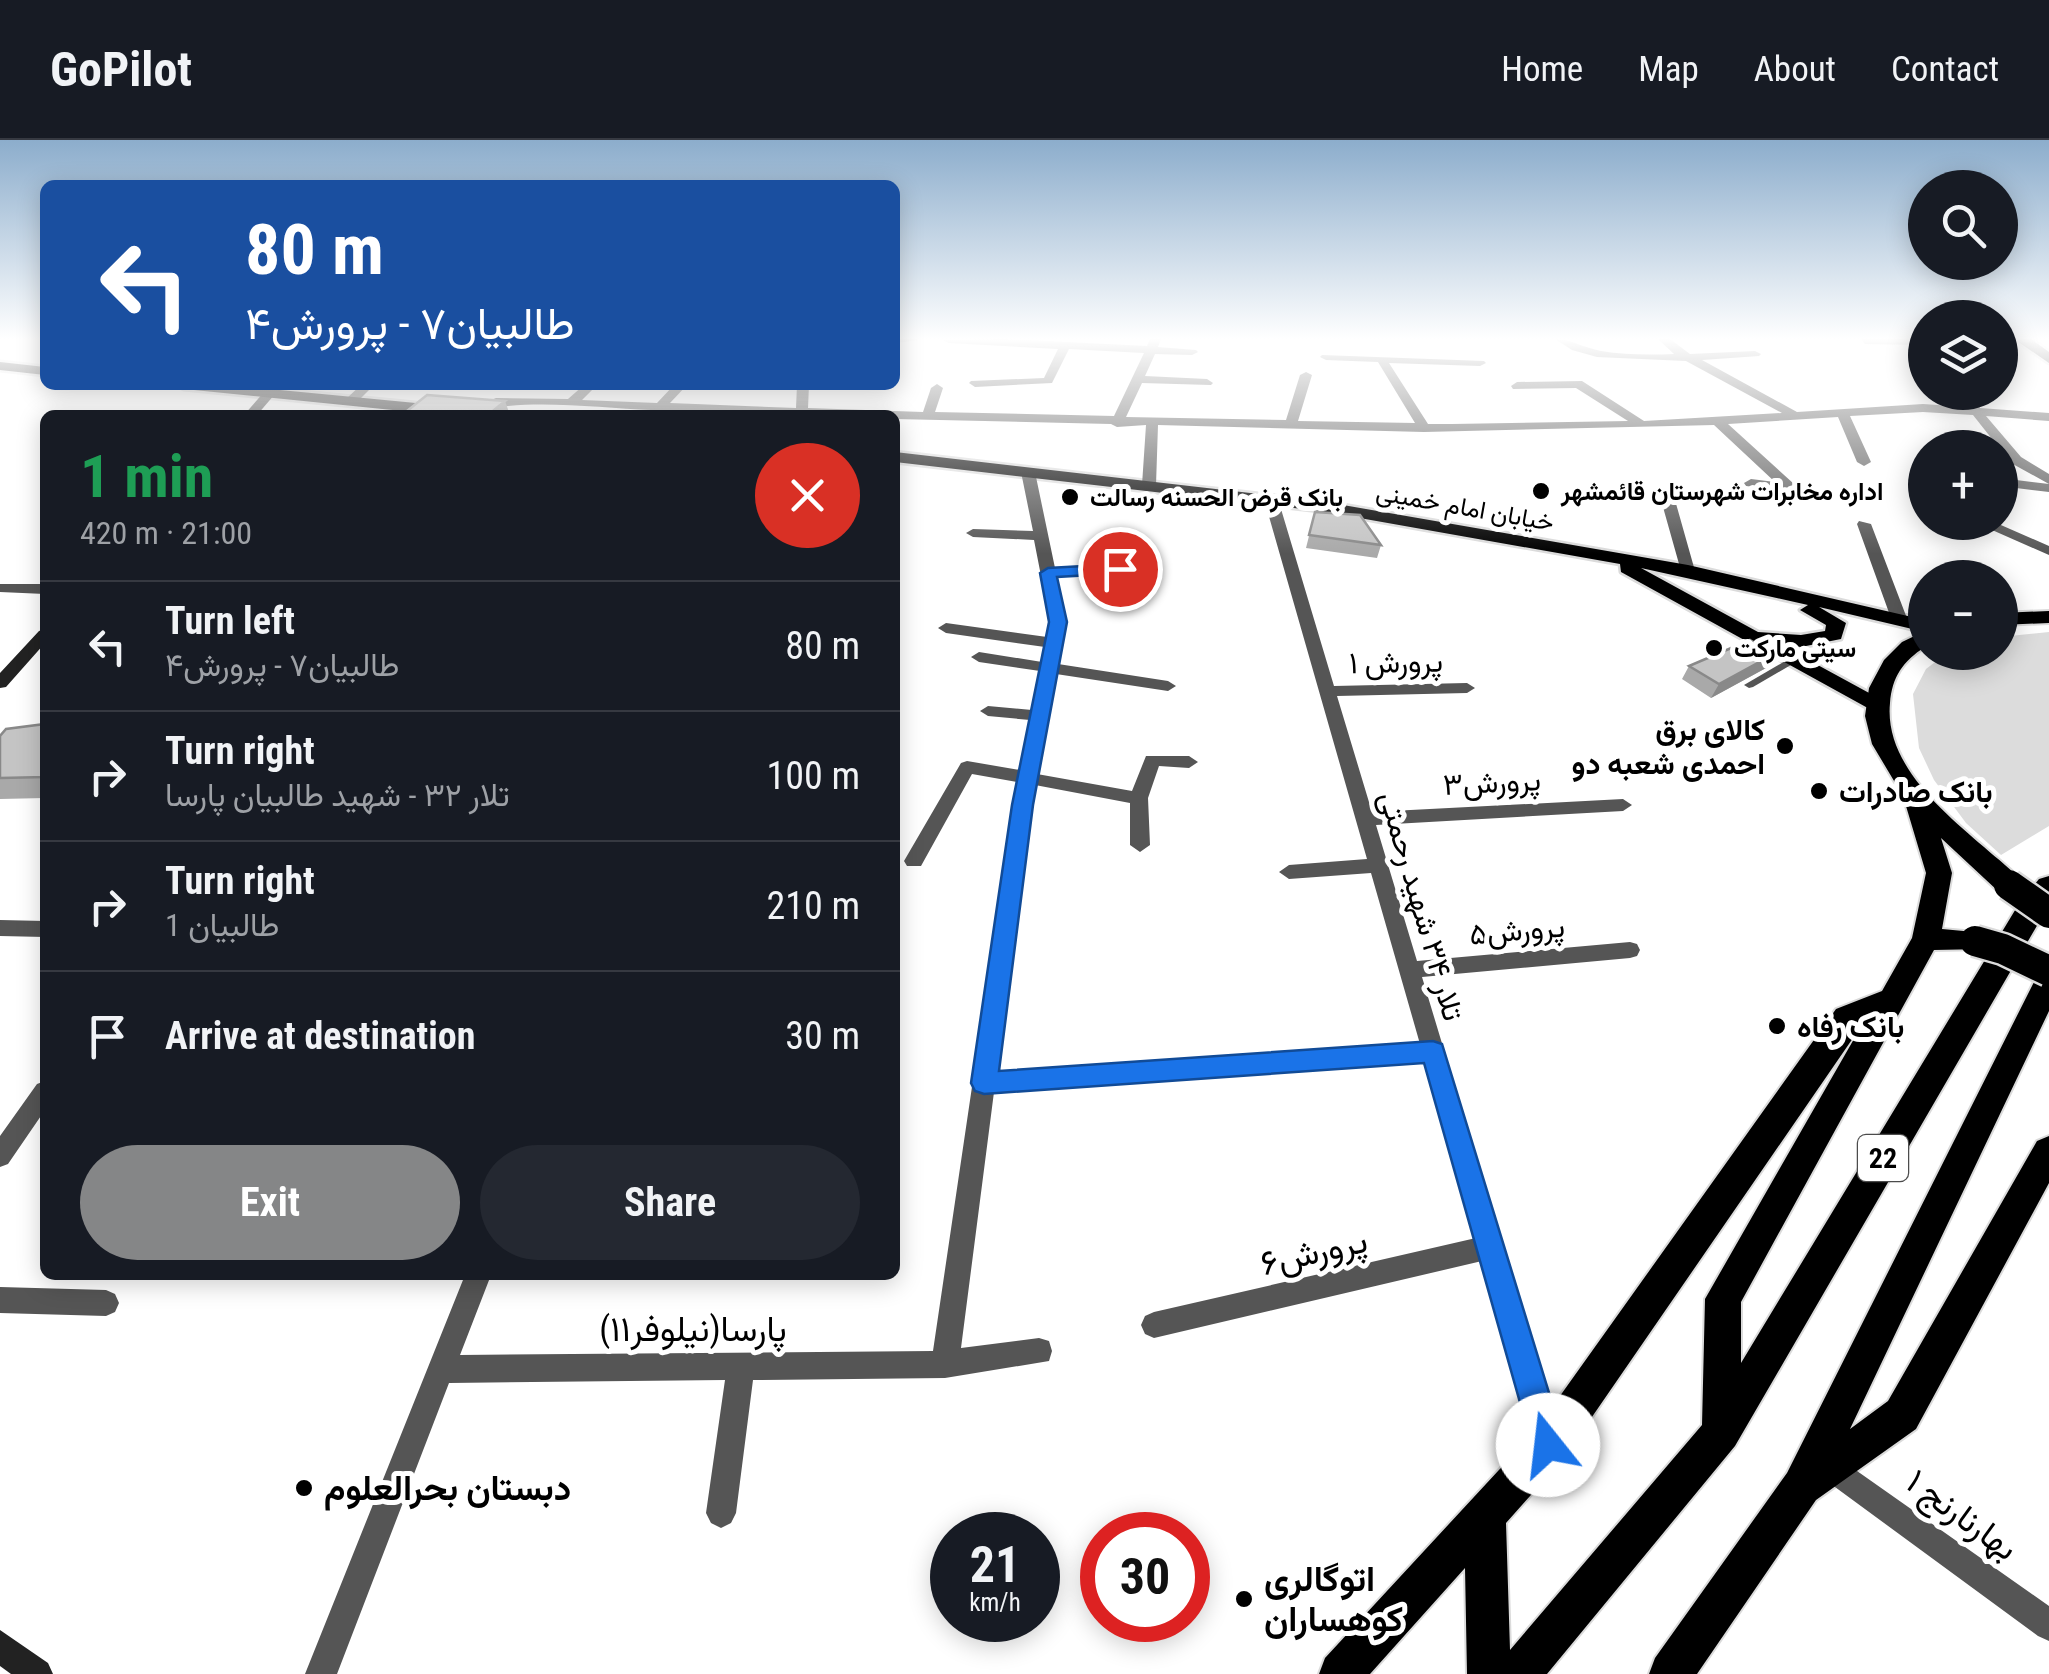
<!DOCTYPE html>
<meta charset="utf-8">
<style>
body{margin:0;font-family:"Roboto Condensed",Vazirmatn,sans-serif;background:#242831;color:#f1f3f6;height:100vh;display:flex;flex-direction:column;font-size:38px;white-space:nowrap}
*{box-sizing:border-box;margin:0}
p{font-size:32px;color:#9ea1a6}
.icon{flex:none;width:55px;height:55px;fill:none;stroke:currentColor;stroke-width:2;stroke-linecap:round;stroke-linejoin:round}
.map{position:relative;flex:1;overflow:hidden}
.side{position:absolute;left:40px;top:270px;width:860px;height:870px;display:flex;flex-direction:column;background:#171b24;border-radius:15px;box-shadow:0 5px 25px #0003}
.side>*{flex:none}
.hud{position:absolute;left:40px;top:40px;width:860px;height:210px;border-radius:15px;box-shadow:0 5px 25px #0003;background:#1a4fa0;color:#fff;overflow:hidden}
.fabs{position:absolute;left:1908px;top:30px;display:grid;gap:20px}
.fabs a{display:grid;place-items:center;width:110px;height:110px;border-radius:50%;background:#171b24;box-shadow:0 5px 25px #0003;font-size:50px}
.speed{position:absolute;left:930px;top:1372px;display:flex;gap:20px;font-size:50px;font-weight:700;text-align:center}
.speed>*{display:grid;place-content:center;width:130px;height:130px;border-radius:50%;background:#171b24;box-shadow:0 5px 25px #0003;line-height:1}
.speed small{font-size:25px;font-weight:400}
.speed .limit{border:15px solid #d22;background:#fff;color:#111}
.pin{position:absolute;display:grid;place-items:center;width:85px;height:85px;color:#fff;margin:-42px;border:5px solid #fff;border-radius:50%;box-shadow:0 2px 10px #0007}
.me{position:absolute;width:110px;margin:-55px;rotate:344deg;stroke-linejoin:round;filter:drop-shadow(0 0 8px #0008)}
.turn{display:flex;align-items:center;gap:35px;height:210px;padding:0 40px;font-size:45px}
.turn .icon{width:130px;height:130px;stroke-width:2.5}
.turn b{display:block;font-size:70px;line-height:85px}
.round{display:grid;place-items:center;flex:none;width:105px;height:105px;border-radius:52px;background:#242831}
.overview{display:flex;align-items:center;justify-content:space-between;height:170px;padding:0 40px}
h1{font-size:60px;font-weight:700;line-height:75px;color:#1e9e55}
.action{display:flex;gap:20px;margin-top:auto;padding:20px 40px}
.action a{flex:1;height:115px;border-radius:60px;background:#858687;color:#fff;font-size:40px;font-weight:700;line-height:115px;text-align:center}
.action a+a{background:#242831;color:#f1f3f6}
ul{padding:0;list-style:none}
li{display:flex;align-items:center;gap:30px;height:130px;padding:0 40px;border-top:2px solid #363941}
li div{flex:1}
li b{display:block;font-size:38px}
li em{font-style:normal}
header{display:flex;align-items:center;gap:60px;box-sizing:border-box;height:140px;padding:0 50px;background:#171b24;border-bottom:2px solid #363941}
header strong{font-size:48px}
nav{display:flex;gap:55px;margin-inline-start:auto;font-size:35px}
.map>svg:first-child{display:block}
.green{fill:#dcdcdc}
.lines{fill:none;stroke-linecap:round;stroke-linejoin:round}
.primary-casing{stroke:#dbdbdb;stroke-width:5}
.trunk-casing{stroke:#dbdbdb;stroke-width:4}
.service{fill:#555;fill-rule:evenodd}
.minor{fill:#555;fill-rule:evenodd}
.secondary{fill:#222;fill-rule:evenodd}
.primary{fill:#000;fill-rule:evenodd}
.trunk{fill:#000;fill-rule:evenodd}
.trunk-bridge-casing{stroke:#dbdbdb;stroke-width:35;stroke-linecap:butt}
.trunk-bridge{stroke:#000;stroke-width:30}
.wall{fill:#a9a9a9}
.shaded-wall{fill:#898989}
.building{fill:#c4c4c4;stroke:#898989;stroke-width:2.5}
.route{fill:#1a73e8;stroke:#114b97;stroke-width:2.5}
.poi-dot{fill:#000;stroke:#fff;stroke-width:4}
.labels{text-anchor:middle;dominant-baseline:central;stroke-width:10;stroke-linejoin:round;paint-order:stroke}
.far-poi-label{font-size:25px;font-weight:bold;fill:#000;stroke:#fff;text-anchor:start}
.far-street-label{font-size:25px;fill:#000;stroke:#fff}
.shield{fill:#fff;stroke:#4c4c4c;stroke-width:2.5}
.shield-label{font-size:28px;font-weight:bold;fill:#000}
.street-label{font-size:30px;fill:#000;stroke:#fff}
.poi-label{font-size:30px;font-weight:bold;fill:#000;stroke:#fff;text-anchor:start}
.near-street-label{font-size:35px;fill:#000;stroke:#fff}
.near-poi-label{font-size:35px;font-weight:bold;fill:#000;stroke:#fff;text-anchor:start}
</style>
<header>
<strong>GoPilot</strong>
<nav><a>Home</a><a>Map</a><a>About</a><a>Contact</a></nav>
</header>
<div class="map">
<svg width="2049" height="1534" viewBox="0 0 2049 1534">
<rect width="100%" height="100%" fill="#fff"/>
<path class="green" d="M2049,492V686L2001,715L1966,683L1934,640L1919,608L1913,554L1926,529L1947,513L2000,512V497Z"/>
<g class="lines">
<g class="primary-casing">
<path id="primary" d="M2014,199H2031L2049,212V223Z
M0,222L45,227V235L0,230Z
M177,245H229L489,270L497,275H442L184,249Z
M895,312L1320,361L1688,425L1925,480V492L1819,467L1846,483L1841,499L1801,507L1781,505L1882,560L1886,565L1875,572L1621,432L1620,424L1320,371L895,322ZM1641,428L1808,465L1800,470L1826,485L1825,491L1801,495L1758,492Z"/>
</g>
<g class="trunk-casing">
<path id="trunk" d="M2049,471V483L2000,485V473Z
M1925,491V507C1903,521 1892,537 1890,563C1884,623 1943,672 1984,707C1997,719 2014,730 2023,745L2019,752H1999L1941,698L1952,733L1942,789L1985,793L1989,801L1985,809L1934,810L1741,1162V1223L2020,762L2039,739L2049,736V765L1735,1306L1547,1534H1467L1465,1428L1370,1534H1319L1325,1518L1535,1291L1836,869L1882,851L1912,798L1926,733L1903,656L1872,604L1865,576L1869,548L1884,520L1902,502ZM1862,885L1705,1159L1702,1285L1510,1510L1506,1383L1563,1319Z
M2049,828V871L1850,1289L1888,1261L2037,1001L2049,996V1043L1916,1289L1816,1360L1697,1534H1649L1655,1518L1787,1333L2039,832Z"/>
</g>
<path class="service" d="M1792,517L1796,518V522L1753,547L1749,548L1744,545Z"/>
<path class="minor" d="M895,199H917L918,200L895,203Z
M1005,199L1147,206L1150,199H1161L1158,207L1196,210L1198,212L1192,215L1155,214L1145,236L1207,239L1213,243L1211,245L1142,243L1126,277L1286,280L1300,235L1306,232L1312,235L1298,281L1415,283L1378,222L1326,220L1320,217L1322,215L1484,221L1486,223L1480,226L1389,223L1428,284H1452L1628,281L1576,248L1513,249L1511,246L1517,242L1582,241L1644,281L1782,273L1686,221L1597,217L1572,210L1555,199C1571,199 1584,208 1601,211C1625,215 1650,215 1674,214L1658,199H1670L1690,214L1755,211L1761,214L1759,216L1702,220L1797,272L1923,264L1966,267L1954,252H1967L1980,268L2049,273V281L1986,276L2021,317L2049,334V352L2000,346V338L2049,344L2011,323L1973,275L1923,272L1850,276L1871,322L1864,326L1857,322L1838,277L1728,284L1794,344L1796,347L1789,351L1746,346L1744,343L1751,339L1775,342L1714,285L1424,292L1158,285L1156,345L1149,349L1142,345L1146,285L1117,287L1111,284L895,279V275L664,270L652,275L651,270C601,268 526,258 480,271L474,267L496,258L568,259L584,245H597L582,260L657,263L674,245H687L670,263L796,268L797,245H809L808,268L923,272L931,248L937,244L943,248L935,272L1114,276L1144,213L1069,209L1052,243L975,247L969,243L971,241L1044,238L1058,209L949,203L943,200Z
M1861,199H1925V205L1865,204Z
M361,245H374L355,264H347V258Z
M1028,328L1035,332L1055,428L1120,425L1127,429L1120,433L1056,437L1066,482L1058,524L1168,541L1176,546L1168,551L1056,534L1037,634L1132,651L1146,616H1189L1198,622L1189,628L1159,626L1148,658L1150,705L1140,712L1130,705V663L1035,645L996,932L1420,904L1371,733L1289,739L1279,732L1289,725L1367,719L1264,359L1266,356L1278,359L1334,546L1467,543L1475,548L1467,553L1337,556L1372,672L1623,659L1632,665L1623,671L1376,685L1417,821L1630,802L1637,804L1640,810L1637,816L1630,818L1422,837L1563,1305L1559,1315L1549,1319L1539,1315L1535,1305L1482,1121L1154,1198L1145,1194L1141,1185L1145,1176L1154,1172L1476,1098L1425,922L994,952L961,1208L1039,1198L1049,1201L1052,1211L1049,1221L945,1238L753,1240L736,1373L731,1383L721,1388L711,1383L706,1373L725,1240L449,1243L337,1534H305L465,1135H491L460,1215L933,1211L1017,642L972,634L921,726H907L904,721L961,623L967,621L1020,630L1030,580L988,576L980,571L988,566L1032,570L1040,531L979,522L971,517L979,512L1042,522L1045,507L946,493L938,488L946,483L1047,497L1050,482L1034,400L973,397L966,393L973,389L1033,391L1021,332Z
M1668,356L1675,360L1695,431L1693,434L1688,435L1681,431L1661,360Z
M1859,381L1871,384L1908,481L1905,484H1895L1892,481L1857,384Z
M1974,382H1994L2049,406V415Z
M0,444H45V454L0,452Z
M0,780L45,781V797L0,796Z
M45,941V970L8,1024L0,1027V996L37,944Z
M0,1147L106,1150L115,1154L119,1163L115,1172L106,1176L0,1173Z
M1830,1312L2049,1466V1501L2038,1496L1820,1336L1816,1326L1820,1316Z"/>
<path class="secondary" d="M265,251L275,254L257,275H244Z
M45,489V503L6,547L0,548V533L39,491Z
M0,1490L48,1523L53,1534H11L0,1526Z"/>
<use href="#primary" class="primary"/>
<use href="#trunk" class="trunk"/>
<g class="trunk-bridge-casing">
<path id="trunk-bridge" d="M2009,745L2049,773
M1975,801L2003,809L2049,831"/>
</g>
<use href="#trunk-bridge" class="trunk-bridge"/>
</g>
<path class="wall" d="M1315,372L1381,405L1377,418L1306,408Z
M1774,514L1766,528L1711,558L1682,539L1689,526Z
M45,584V658L0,659V596Z"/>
<path class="shaded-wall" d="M505,261L510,275H488Z
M1774,514L1766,528L1711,558L1719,544Z"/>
<path class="building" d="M427,255L505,261L488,275H402Z
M1315,372L1360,375L1381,405L1309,395Z
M1750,500L1774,514L1719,544L1689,526Z
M45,584V637L0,638V596L6,589Z"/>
<linearGradient id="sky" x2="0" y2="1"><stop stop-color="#8cadcc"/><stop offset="0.48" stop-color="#fff"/><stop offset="1" stop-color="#fff" stop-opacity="0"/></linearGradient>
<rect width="2049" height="414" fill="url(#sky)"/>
<path class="route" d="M1120,424L1129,429L1126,433L1057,437L1067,482L1033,665L999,931L1433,901L1442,904L1565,1305L1560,1317L1548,1321L1537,1317L1532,1305L1424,923L984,954L975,951L971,943L1012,665L1049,482L1040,433L1048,428Z"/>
<g class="poi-dot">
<circle cx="1541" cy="351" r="10"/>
<circle cx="1070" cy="357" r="10"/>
<circle cx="1714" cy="508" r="10"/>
<circle cx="1785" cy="606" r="10"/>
<circle cx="1819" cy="651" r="10"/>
<circle cx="1777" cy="886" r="10"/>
<circle cx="304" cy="1348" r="10"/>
<circle cx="1244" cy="1459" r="10"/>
</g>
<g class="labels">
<g class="far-poi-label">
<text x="1561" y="351">اداره مخابرات شهرستان قائمشهر</text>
<text x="1090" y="357">بانک قرض الحسنه رسالت</text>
<text x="1734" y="508">سیتی مارکت</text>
</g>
<g class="far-street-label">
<text transform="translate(1465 367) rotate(10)">خیابان امام خمینی</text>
</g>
<rect class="shield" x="1858" y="995" width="50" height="46" rx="8"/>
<g class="shield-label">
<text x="1883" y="1018">22</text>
</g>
<g class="street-label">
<text transform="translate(1396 522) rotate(-1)">پرورش ۱</text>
<text transform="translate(1492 642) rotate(-3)">پرورش۳</text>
<text transform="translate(1422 766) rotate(74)">تلار ۳۴ شهید رحمتی</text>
<text transform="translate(1517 790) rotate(-5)">پرورش۵</text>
</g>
<g class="poi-label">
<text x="1765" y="589" text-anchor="end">کالای برق<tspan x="1765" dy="34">احمدی شعبه دو</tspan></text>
<text x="1839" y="651">بانک صادرات</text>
<text x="1797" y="886">بانک رفاه</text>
</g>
<g class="near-street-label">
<text transform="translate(1314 1112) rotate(-13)">پرورش۶</text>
<text x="693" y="1189">پارسا(نیلوفر۱۱)</text>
<text transform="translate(1962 1375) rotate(36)">بهارنارنج ۱</text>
</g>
<g class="near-poi-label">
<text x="324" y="1348">دبستان بحرالعلوم</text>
<text x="1264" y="1439">اتوگالری<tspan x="1264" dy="40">کوهساران</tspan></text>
</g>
</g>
</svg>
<div class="fabs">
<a><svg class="icon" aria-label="search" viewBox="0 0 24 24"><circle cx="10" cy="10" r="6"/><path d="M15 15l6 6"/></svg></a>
<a><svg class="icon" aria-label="layers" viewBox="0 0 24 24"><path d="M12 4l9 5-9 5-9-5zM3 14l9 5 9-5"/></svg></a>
<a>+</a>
<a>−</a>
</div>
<div class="speed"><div>21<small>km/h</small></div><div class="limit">30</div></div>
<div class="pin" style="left:1120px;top:429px;background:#d93025"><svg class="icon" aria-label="arrive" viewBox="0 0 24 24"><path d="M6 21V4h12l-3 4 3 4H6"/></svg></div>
<svg class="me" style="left:1548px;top:1305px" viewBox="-20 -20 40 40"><circle r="19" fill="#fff"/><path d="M0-13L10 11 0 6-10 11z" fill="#1a73e8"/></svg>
<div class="hud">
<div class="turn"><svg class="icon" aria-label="left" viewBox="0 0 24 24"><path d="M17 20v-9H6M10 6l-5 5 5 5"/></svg><div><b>80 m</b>طالبیان۷ - پرورش۴</div></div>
</div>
<section class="side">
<div class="overview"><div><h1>1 min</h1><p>420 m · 21:00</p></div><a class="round" style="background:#d93025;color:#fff"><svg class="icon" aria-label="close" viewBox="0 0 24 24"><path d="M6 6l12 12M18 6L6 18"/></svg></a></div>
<ul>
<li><svg class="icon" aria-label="left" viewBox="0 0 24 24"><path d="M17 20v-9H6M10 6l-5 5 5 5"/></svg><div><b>Turn left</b><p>طالبیان۷ - پرورش۴</p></div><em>80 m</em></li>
<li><svg class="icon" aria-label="right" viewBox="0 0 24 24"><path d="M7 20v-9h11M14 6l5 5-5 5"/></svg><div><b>Turn right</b><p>تلار ۳۲ - شهید طالبیان پارسا</p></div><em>100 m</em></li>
<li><svg class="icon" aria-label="right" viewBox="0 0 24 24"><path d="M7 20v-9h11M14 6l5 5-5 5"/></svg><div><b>Turn right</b><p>طالبیان 1</p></div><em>210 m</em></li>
<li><svg class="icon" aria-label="arrive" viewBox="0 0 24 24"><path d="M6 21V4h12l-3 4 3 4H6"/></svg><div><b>Arrive at destination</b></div><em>30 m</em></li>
</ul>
<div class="action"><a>Exit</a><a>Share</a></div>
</section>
</div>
